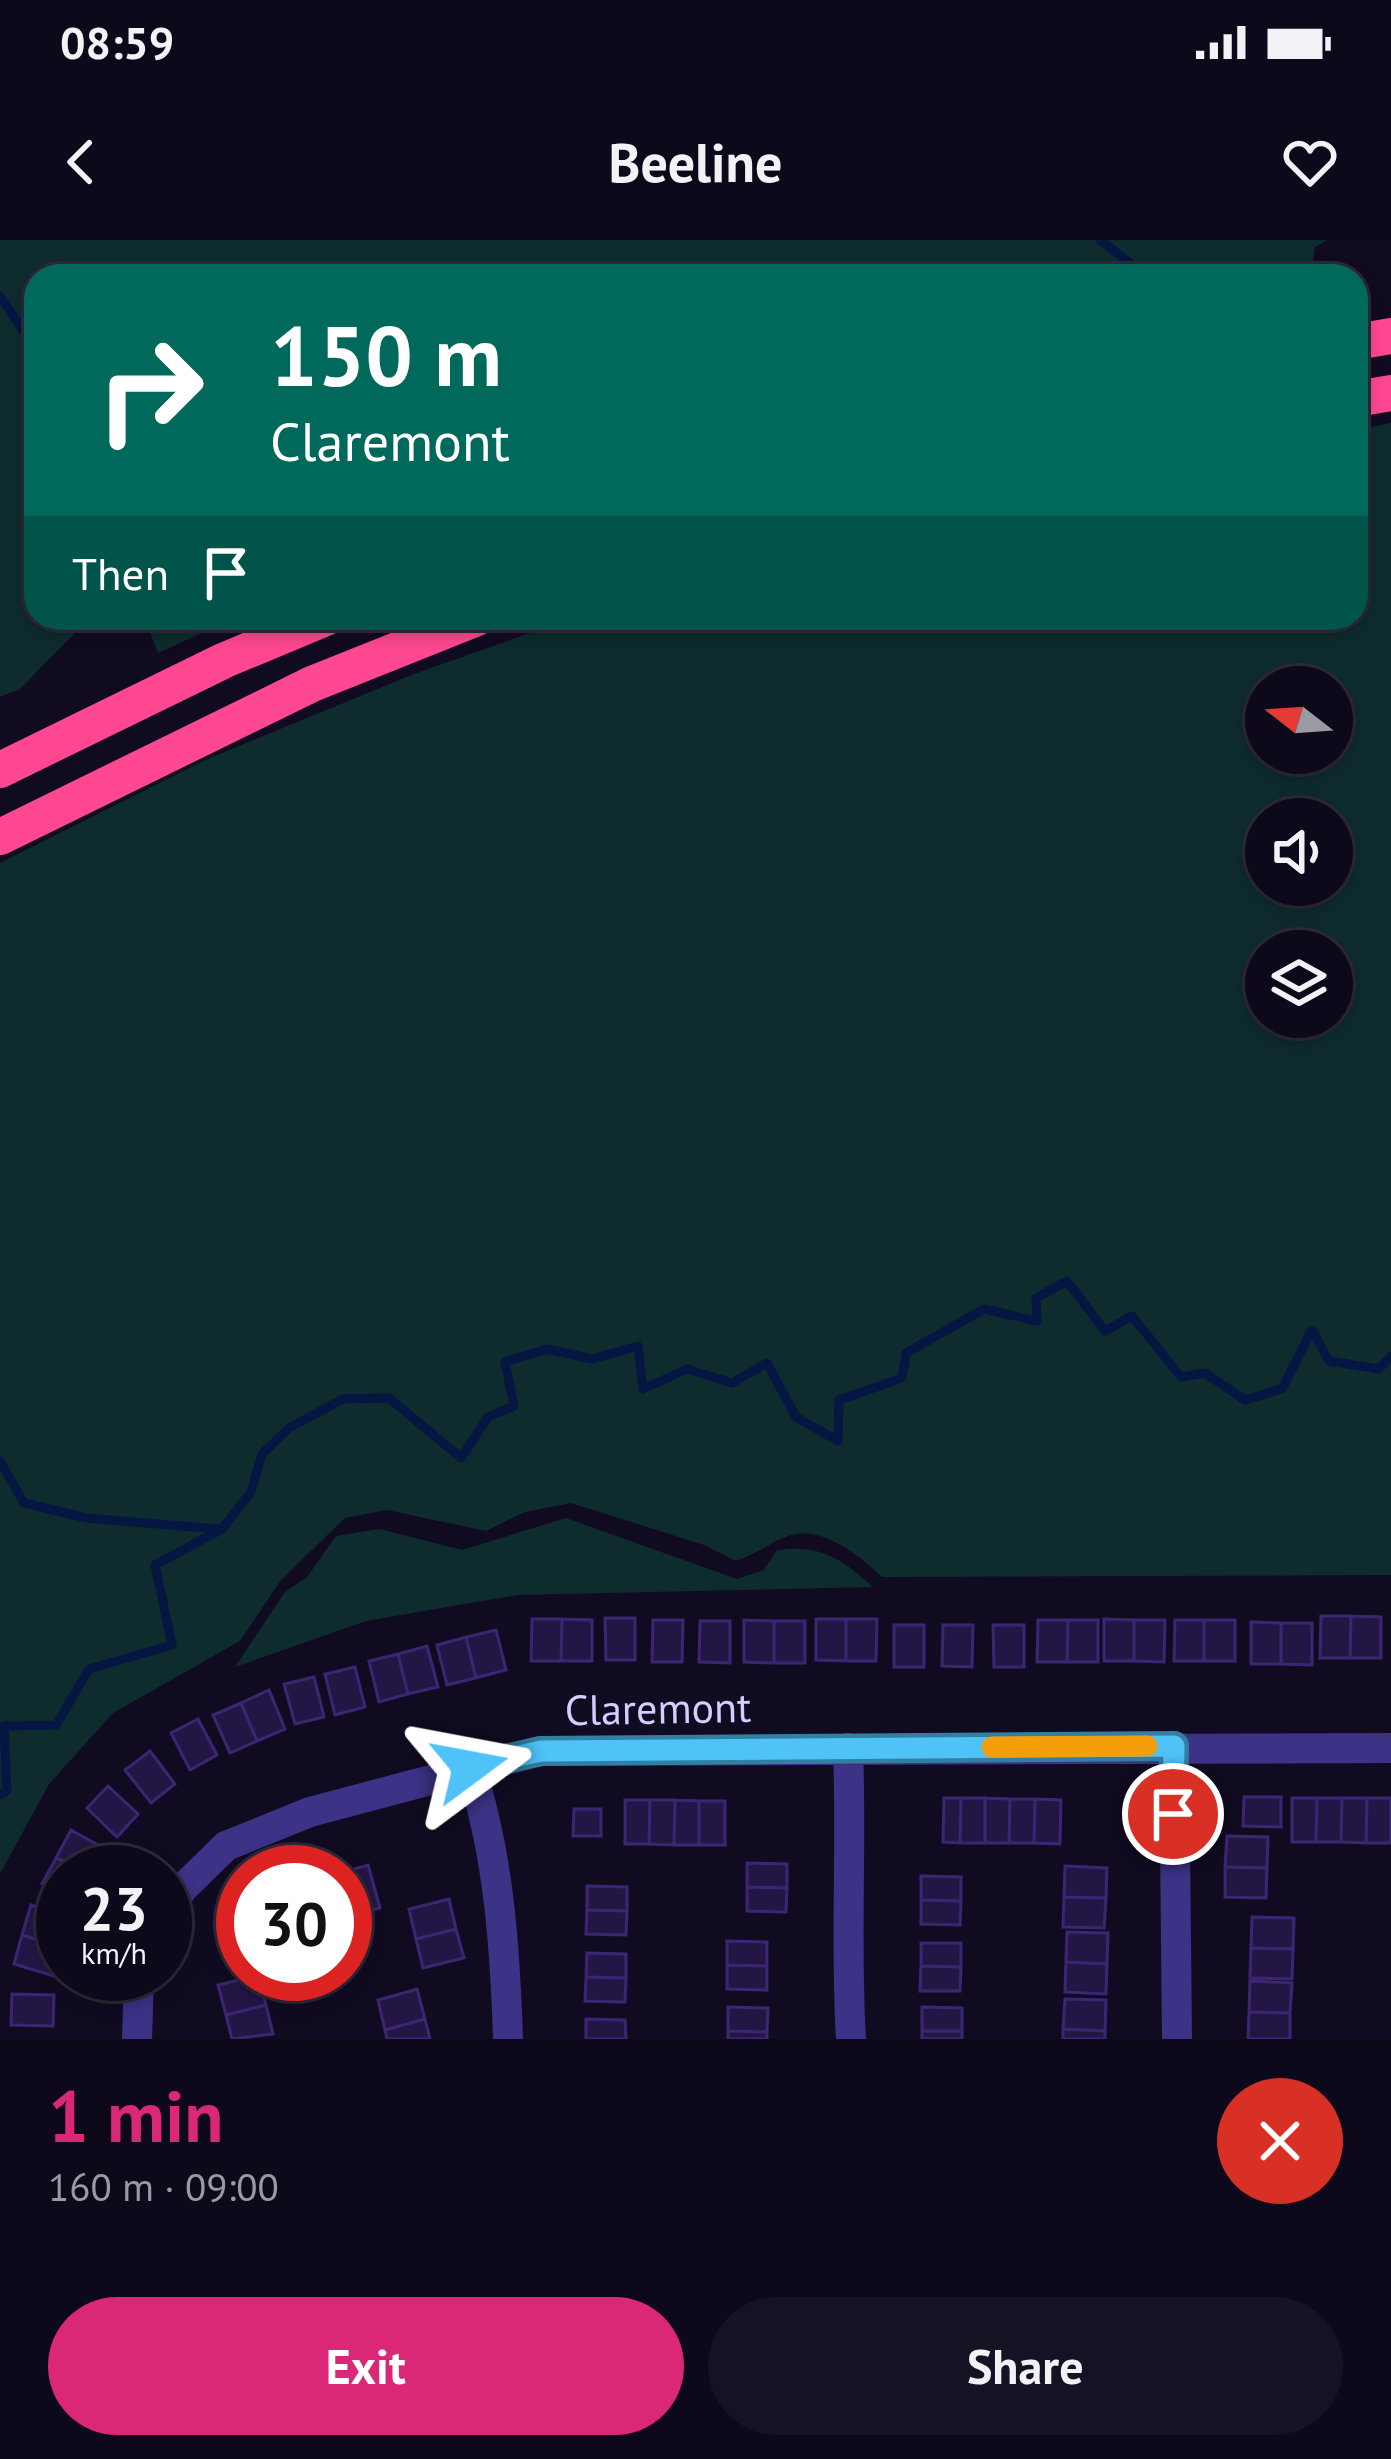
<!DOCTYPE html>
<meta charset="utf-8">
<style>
body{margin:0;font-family:"PT Sans",sans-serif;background:#161123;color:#f1f3f6;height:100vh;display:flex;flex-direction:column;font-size:45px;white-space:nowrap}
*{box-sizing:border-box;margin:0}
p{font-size:39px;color:#9a9aa2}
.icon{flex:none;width:66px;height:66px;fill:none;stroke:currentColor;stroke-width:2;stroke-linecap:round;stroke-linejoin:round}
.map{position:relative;height:1799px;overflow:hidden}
.side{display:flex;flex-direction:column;background:#0d081a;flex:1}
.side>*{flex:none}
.hud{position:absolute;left:24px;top:24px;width:1344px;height:366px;border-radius:36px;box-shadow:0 6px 18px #0003,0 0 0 3px #2d2939;background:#00695c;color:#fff;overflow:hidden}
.needle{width:78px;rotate:287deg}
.buttons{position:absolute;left:1245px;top:426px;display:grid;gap:24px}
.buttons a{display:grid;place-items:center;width:108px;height:108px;border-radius:50%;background:#0d081a;box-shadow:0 6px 18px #0003,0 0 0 3px #2d2939;font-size:60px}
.speed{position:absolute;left:36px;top:1605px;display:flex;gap:24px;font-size:60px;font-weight:700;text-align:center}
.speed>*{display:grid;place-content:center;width:156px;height:156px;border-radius:50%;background:#0d081a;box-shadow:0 6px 18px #0003,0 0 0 3px #2d2939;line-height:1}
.speed small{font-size:30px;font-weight:400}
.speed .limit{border:18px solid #d22;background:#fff;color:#111}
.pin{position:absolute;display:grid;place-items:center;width:102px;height:102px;color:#fff;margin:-51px;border:6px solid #fff;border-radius:50%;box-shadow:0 3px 12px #0007}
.me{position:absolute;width:132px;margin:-66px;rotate:77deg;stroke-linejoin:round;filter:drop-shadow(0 0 9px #0008)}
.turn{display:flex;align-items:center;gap:42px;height:252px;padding:0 48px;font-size:54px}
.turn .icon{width:156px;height:156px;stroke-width:2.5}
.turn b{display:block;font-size:84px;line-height:102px}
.then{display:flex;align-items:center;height:114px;padding:0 48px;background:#0003;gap:24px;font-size:45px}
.round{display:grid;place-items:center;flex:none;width:126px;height:126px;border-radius:63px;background:#161123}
.overview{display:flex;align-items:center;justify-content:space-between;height:204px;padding:0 48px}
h1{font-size:72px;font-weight:600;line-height:90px;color:#db2777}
.button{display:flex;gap:24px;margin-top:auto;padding:24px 48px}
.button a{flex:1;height:138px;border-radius:72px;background:#db2777;color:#fff;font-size:48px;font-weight:600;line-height:138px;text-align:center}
.button a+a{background:#161123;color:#f1f3f6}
.status{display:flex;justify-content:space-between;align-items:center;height:84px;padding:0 60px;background:#0d081a;direction:ltr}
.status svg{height:33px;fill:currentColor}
header{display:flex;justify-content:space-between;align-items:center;height:156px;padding:0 48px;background:#0d081a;font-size:54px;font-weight:600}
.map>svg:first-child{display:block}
.green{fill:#0e2b2d;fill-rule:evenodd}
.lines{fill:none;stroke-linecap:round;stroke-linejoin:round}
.stream{stroke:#051642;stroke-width:9}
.building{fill:#231645;stroke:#3b2673;stroke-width:3}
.street{stroke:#3c3286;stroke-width:30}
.highway{stroke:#ff4891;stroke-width:36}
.route-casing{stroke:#337fa1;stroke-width:30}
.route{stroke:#4fc3f7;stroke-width:21}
.slow{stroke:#f59e0b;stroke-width:21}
.labels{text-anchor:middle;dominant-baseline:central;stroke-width:12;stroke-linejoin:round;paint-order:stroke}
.street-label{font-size:42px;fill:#d6cdff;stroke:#110b22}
</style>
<div class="status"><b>08:59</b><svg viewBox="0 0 49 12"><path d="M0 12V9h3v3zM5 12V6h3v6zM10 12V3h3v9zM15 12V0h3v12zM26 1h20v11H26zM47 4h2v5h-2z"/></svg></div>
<header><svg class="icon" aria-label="back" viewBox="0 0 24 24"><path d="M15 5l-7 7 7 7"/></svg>Beeline<svg class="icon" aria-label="heart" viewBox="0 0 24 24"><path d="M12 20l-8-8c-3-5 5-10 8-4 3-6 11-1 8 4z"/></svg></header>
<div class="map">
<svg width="1391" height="1799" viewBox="0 0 1391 1799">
<rect width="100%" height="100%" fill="#110b22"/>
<path class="green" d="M0,0H1327L1315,7L1311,36H36V378H140L78,390L20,449L0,457Z
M1391,183V1335L882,1337C860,1316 822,1284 788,1296C771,1302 755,1315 736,1321L704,1305L571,1263L525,1272L486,1291L387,1270L345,1278L281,1340L240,1401L113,1473L49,1544L0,1634V623L205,520L414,434L572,378H1356V190ZM1266,447H1332V513H1266ZM1266,579H1332V645H1266ZM1266,711H1332V777H1266Z
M144,378H235L158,413Z
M566,1278L737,1339L764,1330L777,1310C820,1304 841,1318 873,1347L517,1355L366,1381L235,1427L285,1352L307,1337L336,1296L380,1289L462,1310Z"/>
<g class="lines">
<path class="stream" d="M1100,0L1147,36
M0,56L36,110
M129,378L131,384
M0,1221L24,1263L87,1278L219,1289
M0,1555L7,1551L4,1486L56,1485L89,1429L172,1405L155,1325L222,1289L251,1252L262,1214L289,1188L343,1159L389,1158L461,1218L488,1177L514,1166L505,1122L547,1109L592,1119L638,1106L643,1149L687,1129L732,1143L767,1123L796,1177L838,1201L839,1160L902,1138L906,1113L984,1069L1037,1081L1036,1058L1067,1041L1105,1091L1132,1076L1181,1137L1205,1133L1245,1160L1282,1149L1312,1090L1329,1121L1379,1129L1391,1116"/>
</g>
<path class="building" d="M1321,1376H1351L1350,1418H1320Z
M1351,1376L1381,1377V1418H1350Z
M605,1378H635V1420H606Z
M532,1379H562L561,1421H531Z
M562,1379L592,1380V1421H561Z
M816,1379H846V1421L816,1420Z
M846,1379H877L876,1421H846Z
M1104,1379L1134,1380V1421H1104Z
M653,1380H683L682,1422H652Z
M744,1380L774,1381V1423L744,1422Z
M1038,1380H1068L1067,1422H1037Z
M1068,1380H1098V1422H1067Z
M1134,1380H1165L1164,1422L1134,1421Z
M1175,1380H1204V1421H1174Z
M1204,1380H1235V1421H1204Z
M700,1381H730V1423L699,1422Z
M774,1381H805V1423H774Z
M1251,1382L1281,1383V1424H1251Z
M1281,1383H1312V1425L1281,1424Z
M894,1385H924V1427H894Z
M943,1385H973L972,1427L942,1426Z
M993,1385H1024V1427H994Z
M496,1390L506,1430L476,1438L466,1397Z
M466,1397L476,1438L447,1445L437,1405Z
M427,1406L438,1447L408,1454L398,1414Z
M398,1414L408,1454L379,1462L369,1421Z
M355,1427L365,1467L335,1475L325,1434Z
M314,1437L324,1477L295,1484L284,1444Z
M269,1450L285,1489L257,1501L241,1463Z
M241,1463L257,1501L230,1513L213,1475Z
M198,1479L217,1515L190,1530L171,1493Z
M150,1511L175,1544L151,1563L125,1530Z
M108,1546L138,1574L117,1597L87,1568Z
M1244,1557H1281V1587L1243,1586Z
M944,1558H961L960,1603L943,1602Z
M961,1558H985V1603H960Z
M985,1558L1010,1559L1009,1603H985Z
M1292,1558H1317L1316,1602H1292Z
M1317,1558H1342L1341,1602H1316Z
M1342,1558H1367L1366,1603L1341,1602Z
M1367,1558H1391V1603H1366Z
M1010,1559H1035L1034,1603H1009Z
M1035,1559L1061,1560L1060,1604L1034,1603Z
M625,1560H650L649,1604H625Z
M650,1560H675L674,1605L649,1604Z
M675,1560L699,1561V1605H674Z
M699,1561H725V1605H699Z
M574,1569H601V1596H573Z
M71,1590L107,1610L95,1632L56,1618Z
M1227,1596L1268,1597L1267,1628L1225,1627Z
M56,1618L84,1632H63V1655L42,1644Z
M747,1623L787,1624V1648L747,1647Z
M368,1625L380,1668L355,1675L344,1632Z
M1065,1626L1107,1628L1106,1658L1064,1657Z
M1225,1627L1267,1628L1266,1658L1225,1657Z
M921,1636L961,1637V1661L921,1660Z
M345,1639L355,1675L345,1678Z
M587,1646L627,1647V1671L587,1670Z
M747,1647L787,1648L786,1672L747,1671Z
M1064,1657L1106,1658L1104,1688L1063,1687Z
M449,1659L456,1689L416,1699L409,1669Z
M921,1660L961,1661L960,1685L921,1684Z
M31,1665L63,1675L62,1707L22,1695Z
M587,1670L627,1671L626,1695L586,1694Z
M1252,1677L1294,1678L1293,1709L1251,1708Z
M456,1689L464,1718L423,1728L416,1699Z
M1067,1692L1108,1693L1107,1724L1066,1722Z
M22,1695L62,1707L54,1736L14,1724Z
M727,1701L767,1702V1726L727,1725Z
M921,1703H961V1727L921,1726Z
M1251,1708L1293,1709L1292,1739L1250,1738Z
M587,1713L626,1714V1738L586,1737Z
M1066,1722L1107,1724L1106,1754L1065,1752Z
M727,1725L767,1726V1750L727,1749Z
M921,1726L961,1727L960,1751H920Z
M259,1735L266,1765L226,1775L218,1745Z
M586,1737L626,1738L625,1762L585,1761Z
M1250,1741L1292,1743L1290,1773L1249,1772Z
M417,1749L425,1779L385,1790L378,1760Z
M12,1754L54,1755L53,1786L11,1785Z
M1065,1759L1106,1760L1105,1791L1063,1789Z
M266,1765L273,1794L232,1799L226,1775Z
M728,1767L768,1768L767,1792L728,1791Z
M922,1767L962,1768V1791H922Z
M1249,1772L1290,1773V1799H1248Z
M425,1779L430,1799H387L385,1790Z
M586,1779L625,1780L626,1799H586Z
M1063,1789L1105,1791V1799H1063Z
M728,1791L767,1792V1799H728Z
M922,1791H962V1799H922Z"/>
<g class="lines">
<path class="street" d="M1174,1506L1177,1799
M848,1508C852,1606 845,1702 851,1799
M470,1527C499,1614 505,1708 508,1799
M165,1678L182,1649L226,1606L310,1572L540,1511L1391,1508
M137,1799L139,1734"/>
<path class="highway" d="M1356,102L1391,96
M1356,159L1391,153
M0,530L225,420L326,378
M0,597L312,444L477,378"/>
</g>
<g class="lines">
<g class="route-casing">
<path id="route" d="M470,1527L541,1511L1174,1506L1173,1574"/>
</g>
<use href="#route" class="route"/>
<path class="slow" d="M992,1507L1147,1506"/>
</g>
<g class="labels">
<g class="street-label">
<text transform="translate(658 1468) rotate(-1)">Claremont</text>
</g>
</g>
</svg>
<div class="buttons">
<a><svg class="needle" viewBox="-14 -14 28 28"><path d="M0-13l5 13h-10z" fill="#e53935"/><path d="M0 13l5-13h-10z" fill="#9a9aa2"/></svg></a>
<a><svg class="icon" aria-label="sound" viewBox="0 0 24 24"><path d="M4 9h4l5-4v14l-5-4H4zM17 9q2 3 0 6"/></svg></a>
<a><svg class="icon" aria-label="layers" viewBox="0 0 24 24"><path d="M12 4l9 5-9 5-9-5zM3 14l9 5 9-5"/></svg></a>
</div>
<div class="speed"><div>23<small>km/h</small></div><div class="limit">30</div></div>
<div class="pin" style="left:1173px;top:1574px;background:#d93025"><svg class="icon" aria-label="arrive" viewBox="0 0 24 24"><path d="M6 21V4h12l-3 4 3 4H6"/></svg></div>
<svg class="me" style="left:470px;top:1527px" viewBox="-20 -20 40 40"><path d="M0-17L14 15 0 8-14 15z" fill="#4fc3f7" stroke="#fff" stroke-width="4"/></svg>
<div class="hud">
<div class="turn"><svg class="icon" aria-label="right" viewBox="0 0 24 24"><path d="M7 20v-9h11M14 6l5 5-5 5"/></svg><div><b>150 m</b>Claremont</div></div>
<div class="then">Then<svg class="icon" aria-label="arrive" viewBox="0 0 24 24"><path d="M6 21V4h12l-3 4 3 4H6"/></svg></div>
</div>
</div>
<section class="side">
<div class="overview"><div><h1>1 min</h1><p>160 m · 09:00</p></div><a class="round" style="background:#d93025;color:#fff"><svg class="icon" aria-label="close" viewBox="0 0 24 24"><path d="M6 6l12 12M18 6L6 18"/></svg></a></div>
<div class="button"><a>Exit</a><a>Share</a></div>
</section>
